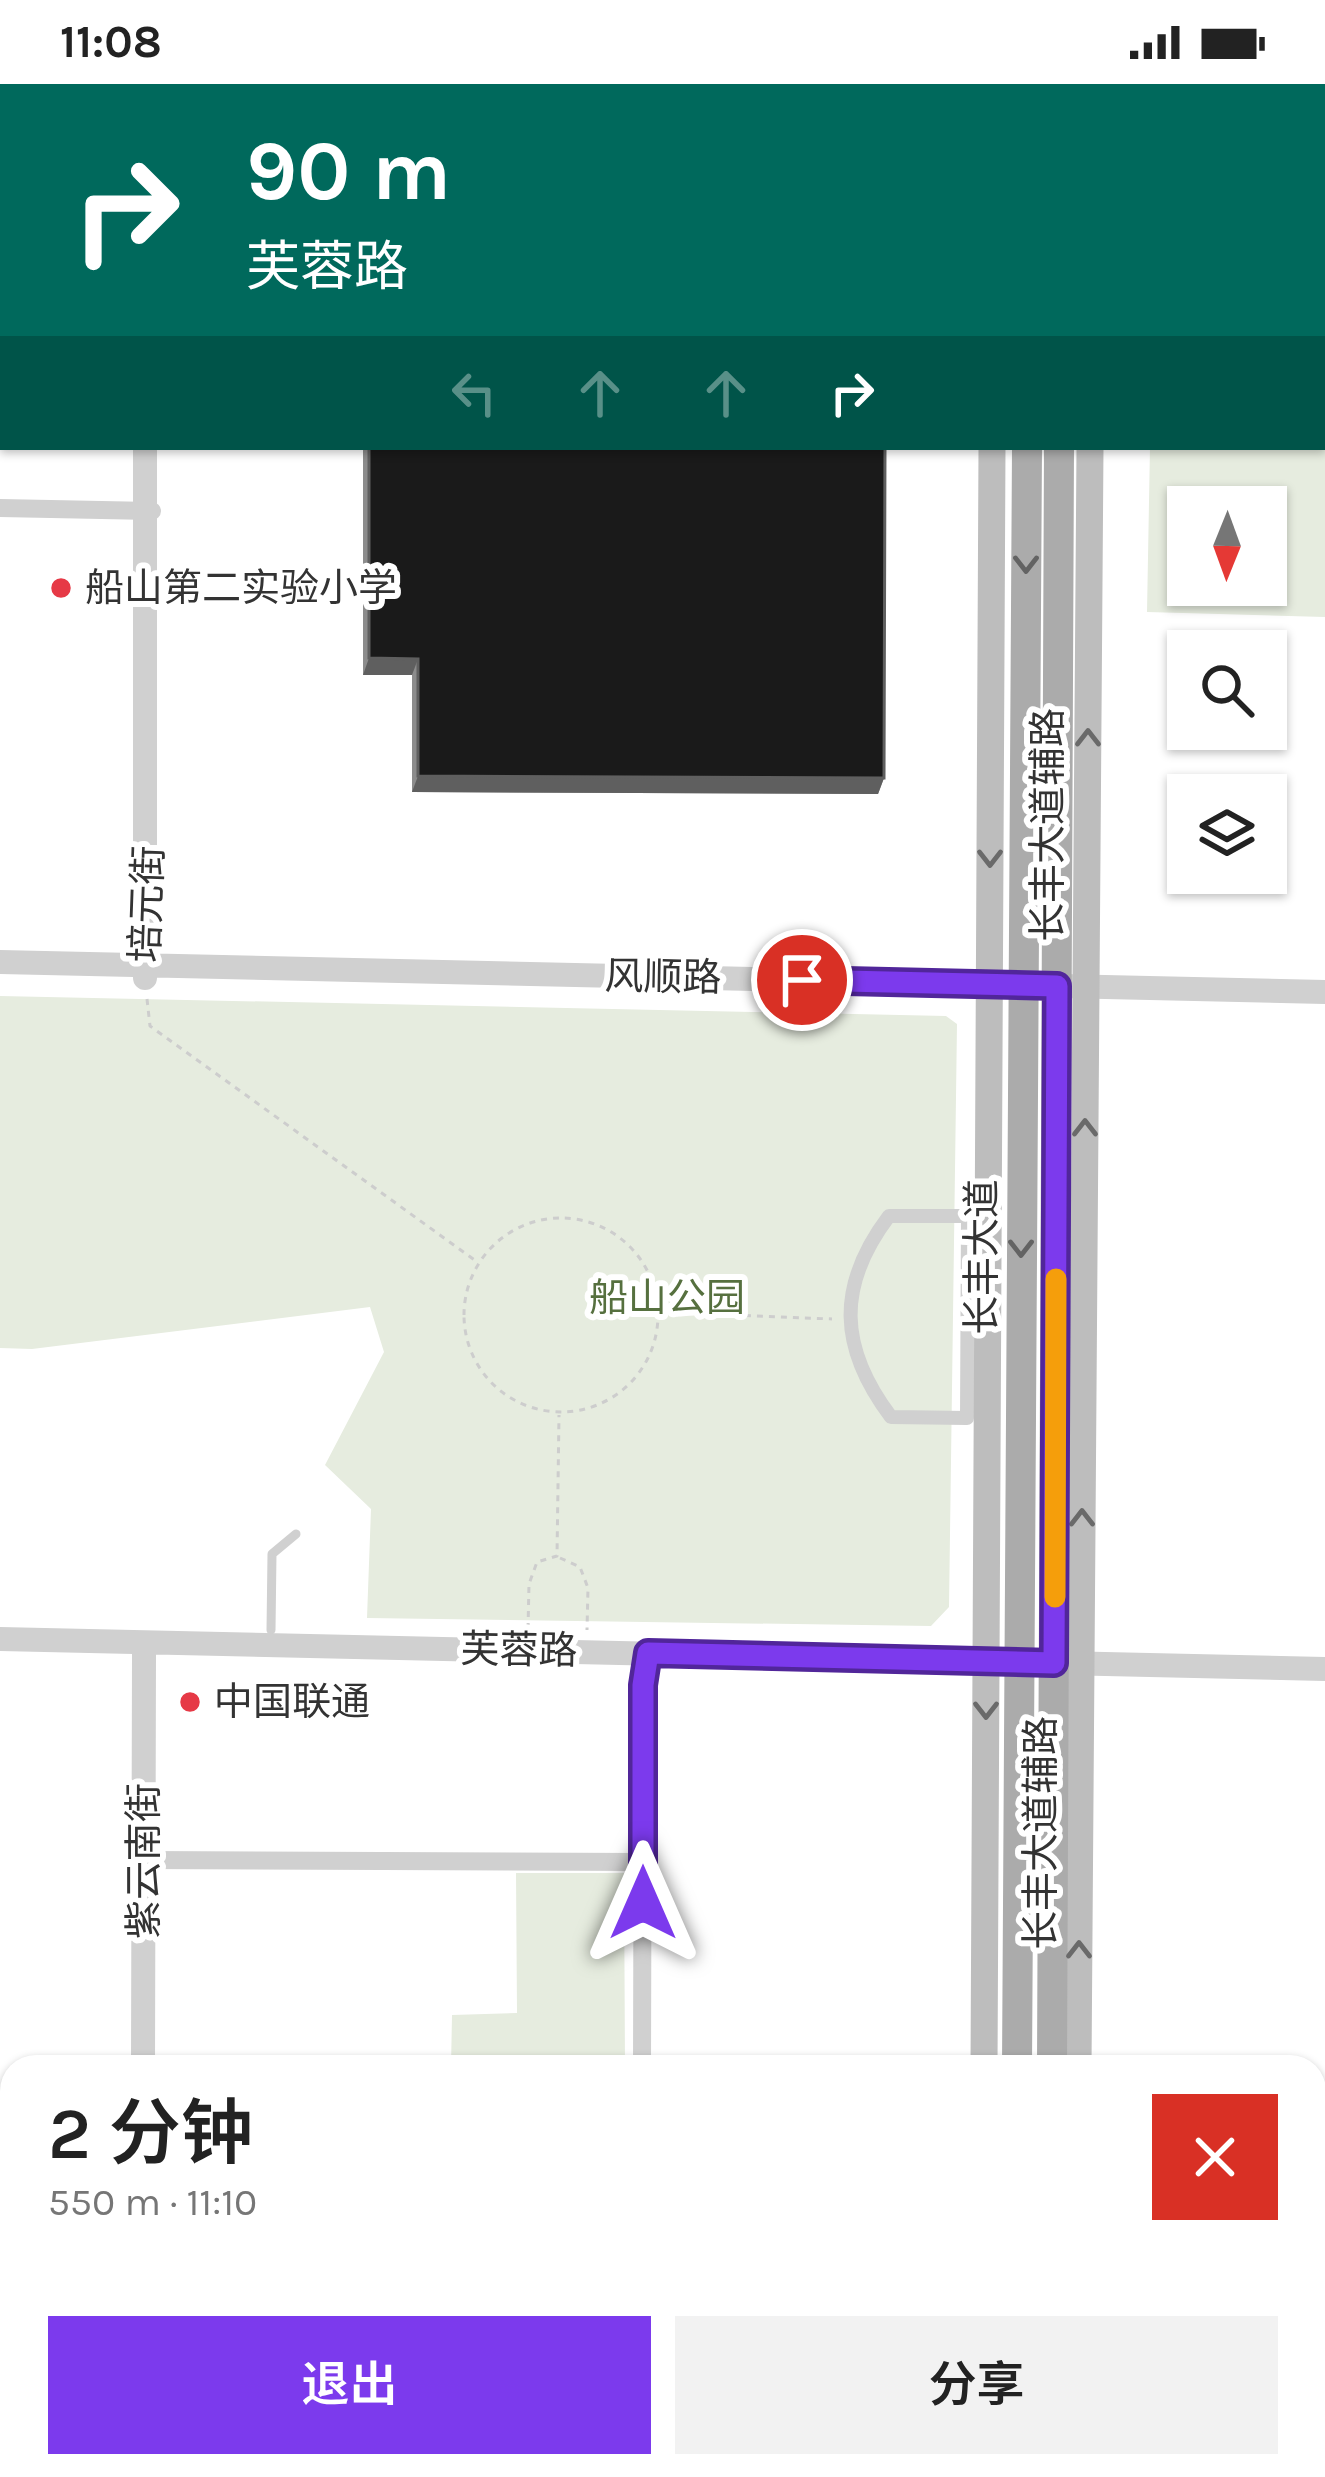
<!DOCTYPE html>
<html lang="zh">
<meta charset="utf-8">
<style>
body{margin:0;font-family:Karla,"Noto Sans SC",sans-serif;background:#f2f2f2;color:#222;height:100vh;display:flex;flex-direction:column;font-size:45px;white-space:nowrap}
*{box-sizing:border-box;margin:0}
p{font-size:39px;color:#767676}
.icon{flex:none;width:66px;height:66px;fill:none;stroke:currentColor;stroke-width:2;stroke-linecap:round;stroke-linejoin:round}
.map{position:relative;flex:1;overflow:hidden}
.drawer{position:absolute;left:0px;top:1971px;width:1326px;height:423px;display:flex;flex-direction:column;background:#fff;border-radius:36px 36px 0 0;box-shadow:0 3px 9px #0004}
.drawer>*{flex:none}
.top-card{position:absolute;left:0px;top:0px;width:1326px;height:366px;box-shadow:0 3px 9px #0004;background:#00695c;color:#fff;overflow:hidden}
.needle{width:78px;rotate:181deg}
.fabs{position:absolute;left:1167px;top:402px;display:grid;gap:24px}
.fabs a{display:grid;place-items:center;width:120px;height:120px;border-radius:0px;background:#fff;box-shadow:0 3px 9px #0004;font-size:60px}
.pin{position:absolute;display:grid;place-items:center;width:102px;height:102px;color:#fff;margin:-51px;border:6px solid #fff;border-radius:50%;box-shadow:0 3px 12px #0007}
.me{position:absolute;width:132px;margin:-66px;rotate:0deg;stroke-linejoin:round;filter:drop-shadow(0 0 9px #0008)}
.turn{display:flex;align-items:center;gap:42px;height:252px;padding:0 48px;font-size:54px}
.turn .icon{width:156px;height:156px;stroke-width:2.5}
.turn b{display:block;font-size:84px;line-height:102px}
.lanes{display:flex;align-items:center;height:114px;padding:0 48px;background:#0003;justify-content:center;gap:60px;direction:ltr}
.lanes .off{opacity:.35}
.round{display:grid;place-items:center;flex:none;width:126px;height:126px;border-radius:0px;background:#f2f2f2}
.summary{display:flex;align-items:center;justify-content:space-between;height:204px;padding:0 48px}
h1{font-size:72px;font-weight:600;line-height:90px}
.primary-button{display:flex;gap:24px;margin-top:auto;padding:24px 48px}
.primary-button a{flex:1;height:138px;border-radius:0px;background:#7c3aed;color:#fff;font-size:48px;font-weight:600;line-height:138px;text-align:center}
.primary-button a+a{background:#f2f2f2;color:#222}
.status{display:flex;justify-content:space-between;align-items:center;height:84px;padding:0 60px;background:#fff;direction:ltr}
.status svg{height:33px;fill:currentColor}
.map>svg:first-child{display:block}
.green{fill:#e6ecdf;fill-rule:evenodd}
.water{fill:#cfe2ee}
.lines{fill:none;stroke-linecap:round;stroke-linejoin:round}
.path{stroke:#cdcdcd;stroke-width:3;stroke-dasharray:6 6;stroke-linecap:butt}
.service{stroke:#d0d0d0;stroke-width:9}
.pedestrian{stroke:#d0d0d0;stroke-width:14}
.minor{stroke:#d0d0d0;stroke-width:18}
.tertiary{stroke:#d0d0d0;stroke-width:24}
.secondary{stroke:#bdbdbd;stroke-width:27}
.primary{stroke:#ababab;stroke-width:30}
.wall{fill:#8c8c8c}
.shaded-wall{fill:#5f5f5f}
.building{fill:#1a1a1a;stroke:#5f5f5f;stroke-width:3}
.oneway{stroke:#636363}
.oneway2{stroke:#6a6a6a}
.route-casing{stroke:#51269a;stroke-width:30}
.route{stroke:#7c3aed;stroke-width:21}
.slow{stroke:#f59e0b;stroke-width:21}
.poi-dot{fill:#e63946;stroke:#fff;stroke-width:4.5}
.labels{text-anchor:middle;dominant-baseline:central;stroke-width:12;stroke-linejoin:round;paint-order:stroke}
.poi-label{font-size:39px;fill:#333;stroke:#fff;text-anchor:start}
.street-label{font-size:39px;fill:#333;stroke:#fff}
.park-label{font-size:39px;fill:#56703f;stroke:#fff}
</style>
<div class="status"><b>11:08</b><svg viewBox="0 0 49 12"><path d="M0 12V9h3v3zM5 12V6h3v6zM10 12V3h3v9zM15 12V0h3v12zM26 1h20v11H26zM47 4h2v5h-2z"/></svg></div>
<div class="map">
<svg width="1325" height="2393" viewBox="0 0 1325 2393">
<rect width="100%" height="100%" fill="#fff"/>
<path class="green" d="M1325,186V533L1147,528L1150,363H1323ZM1188,423H1266V501H1188Z
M0,912L946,932L957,940L949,1523L931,1542L367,1534L371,1425L325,1381L384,1268L370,1223L32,1265L0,1264Z
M516,1789H624L625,1983H451L452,1931L517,1929Z"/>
<path class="water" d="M12,2370V2382H130L125,2393H0V2371Z"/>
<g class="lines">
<path class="path" d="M147,915L150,942L476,1177
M464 1231a97 97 0 1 1 194 0a97 97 0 1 1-194 0Z
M661,1228L832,1235
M560,1474L580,1483L588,1504L587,1546
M528,1545L529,1500L537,1478L557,1472L559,1331"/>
<path class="service" d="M271,1546L272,1470L296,1450"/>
<path class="pedestrian" d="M889,1132H968L967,1334L891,1333C839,1264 836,1202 889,1132Z"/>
<path class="minor" d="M0,424L152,427
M145,1776L643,1778
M642,1983L643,1601L648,1569
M1314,2014H1325
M469,2393V2382"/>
<path class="tertiary" d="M148,3V0
M0,87L3,88
M0,106H3
M1323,117H1325
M1323,137H1325
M0,878L1325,908
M145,894V363
M0,1555L1325,1585
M143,1983L144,1571
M0,2101L12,2102
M408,2382L419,2393"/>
<path class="secondary" d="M994,3V0
M1093,3V0
M984,1983L992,363
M1078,1983L1090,363
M982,2393V2382
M1075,2393V2382"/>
<path class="primary" d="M1029,3V0
M1061,3V0
M1017,1983L1027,363
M1052,1983L1059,363
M1015,2393V2382
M1049,2393V2382"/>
</g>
<path class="wall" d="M363,363H885L884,694L878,710L412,708V591H363Z"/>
<path class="shaded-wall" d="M369,574L418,575L412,591H363Z
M418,692L884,694L878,710L412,708Z"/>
<path class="building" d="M369,363H885L884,694L418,692V575L369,574Z"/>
<defs><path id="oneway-chevron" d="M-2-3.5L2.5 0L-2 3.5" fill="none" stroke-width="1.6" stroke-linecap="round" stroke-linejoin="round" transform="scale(3)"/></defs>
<g class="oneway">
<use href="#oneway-chevron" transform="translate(1026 480) rotate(90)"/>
<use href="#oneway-chevron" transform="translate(1021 1164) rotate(90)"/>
</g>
<g class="oneway2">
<use href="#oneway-chevron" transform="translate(1088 654) rotate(-90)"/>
<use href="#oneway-chevron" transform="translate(990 774) rotate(90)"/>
<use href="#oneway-chevron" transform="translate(1085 1044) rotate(-90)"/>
<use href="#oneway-chevron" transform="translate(1082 1434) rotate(-90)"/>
<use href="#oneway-chevron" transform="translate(986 1626) rotate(90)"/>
<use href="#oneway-chevron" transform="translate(1079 1866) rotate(-90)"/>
</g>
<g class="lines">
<g class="route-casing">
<path id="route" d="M643,1819V1601L648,1569L1054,1579L1057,902L802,896"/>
</g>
<use href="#route" class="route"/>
<path class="slow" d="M1055,1513L1056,1195"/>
</g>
<g class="poi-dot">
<circle cx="61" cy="504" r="12"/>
<circle cx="190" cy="1618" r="12"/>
</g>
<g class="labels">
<g class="poi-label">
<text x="85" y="504">船山第二实验小学</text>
<text x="214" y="1618">中国联通</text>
</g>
<g class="street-label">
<text transform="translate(1048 741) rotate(-90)">长丰大道辅路</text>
<text transform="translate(147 820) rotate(-88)">培元街</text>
<text transform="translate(663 893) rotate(1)">风顺路</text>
<text transform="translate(982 1173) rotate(-90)">长丰大道</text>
<text transform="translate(519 1566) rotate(1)">芙蓉路</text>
<text transform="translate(1041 1749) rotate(-90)">长丰大道辅路</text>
<text transform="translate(144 1777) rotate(-90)">紫云南街</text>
</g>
<g class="park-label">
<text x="667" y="1214">船山公园</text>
</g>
</g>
</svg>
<div class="fabs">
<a><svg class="needle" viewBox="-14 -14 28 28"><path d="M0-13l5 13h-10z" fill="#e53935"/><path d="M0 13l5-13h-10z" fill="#767676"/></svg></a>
<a><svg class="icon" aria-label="search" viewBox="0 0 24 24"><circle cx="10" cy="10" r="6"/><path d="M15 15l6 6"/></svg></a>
<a><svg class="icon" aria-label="layers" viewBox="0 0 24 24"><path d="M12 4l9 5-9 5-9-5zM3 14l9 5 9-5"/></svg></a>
</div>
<div class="pin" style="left:802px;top:896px;background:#d93025"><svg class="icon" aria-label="arrive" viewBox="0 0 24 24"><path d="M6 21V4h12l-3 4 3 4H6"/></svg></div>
<svg class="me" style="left:643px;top:1819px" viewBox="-20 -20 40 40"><path d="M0-17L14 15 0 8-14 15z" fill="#7c3aed" stroke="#fff" stroke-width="4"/></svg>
<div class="top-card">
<div class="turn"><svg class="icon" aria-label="right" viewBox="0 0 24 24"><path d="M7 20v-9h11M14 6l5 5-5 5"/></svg><div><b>90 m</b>芙蓉路</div></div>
<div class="lanes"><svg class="icon off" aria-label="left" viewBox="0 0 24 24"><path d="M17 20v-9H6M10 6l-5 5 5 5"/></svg><svg class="icon off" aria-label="ahead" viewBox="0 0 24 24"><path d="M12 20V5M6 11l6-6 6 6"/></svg><svg class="icon off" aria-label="ahead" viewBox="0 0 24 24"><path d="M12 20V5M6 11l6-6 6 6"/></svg><svg class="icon" aria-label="right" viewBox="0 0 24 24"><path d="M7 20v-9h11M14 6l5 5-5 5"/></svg></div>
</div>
<section class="drawer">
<div class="summary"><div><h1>2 分钟</h1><p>550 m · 11:10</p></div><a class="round" style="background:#d93025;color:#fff"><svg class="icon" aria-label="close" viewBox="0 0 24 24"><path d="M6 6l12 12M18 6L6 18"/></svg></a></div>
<div class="primary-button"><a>退出</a><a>分享</a></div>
</section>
</div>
